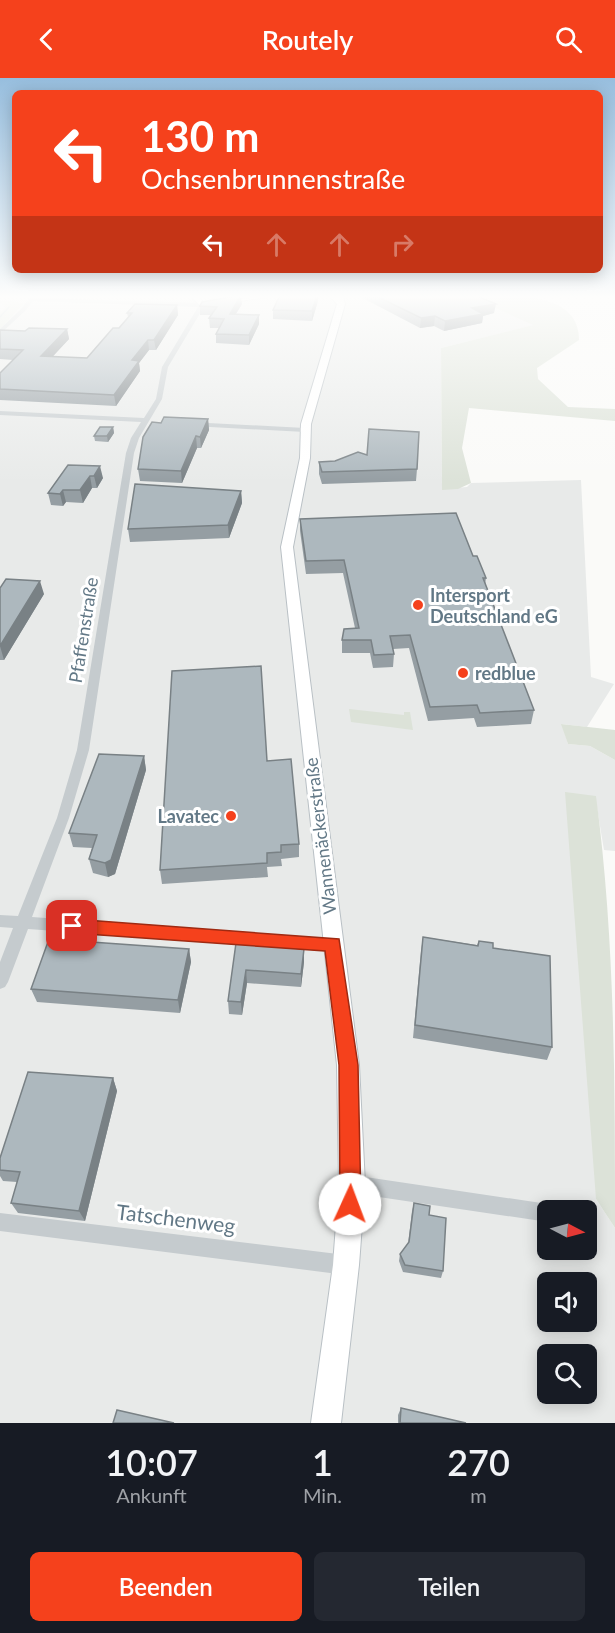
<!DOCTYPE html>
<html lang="de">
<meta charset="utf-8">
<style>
body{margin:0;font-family:Lato,sans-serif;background:#242831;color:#f1f3f6;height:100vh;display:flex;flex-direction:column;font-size:22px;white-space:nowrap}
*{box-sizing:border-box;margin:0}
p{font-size:20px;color:#9ea1a6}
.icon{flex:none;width:33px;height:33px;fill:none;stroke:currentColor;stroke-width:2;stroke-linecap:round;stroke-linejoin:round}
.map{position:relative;height:1345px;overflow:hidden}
.drawer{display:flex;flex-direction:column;background:#171b24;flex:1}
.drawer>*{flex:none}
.hud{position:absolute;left:12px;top:12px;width:591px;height:183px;border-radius:9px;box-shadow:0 3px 15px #0003;background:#f5411c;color:#fff;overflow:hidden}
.needle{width:39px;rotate:96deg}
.controls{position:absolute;left:537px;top:1122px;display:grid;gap:12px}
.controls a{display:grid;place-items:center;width:60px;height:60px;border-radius:9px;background:#171b24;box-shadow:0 3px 15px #0003;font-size:30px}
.pin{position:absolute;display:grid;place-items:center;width:51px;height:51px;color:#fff;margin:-26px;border-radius:12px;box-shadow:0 3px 9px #0006}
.me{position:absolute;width:66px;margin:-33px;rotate:2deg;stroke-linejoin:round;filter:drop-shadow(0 0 4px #0008)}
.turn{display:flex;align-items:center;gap:21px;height:126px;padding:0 30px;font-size:27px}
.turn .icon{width:78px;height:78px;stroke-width:2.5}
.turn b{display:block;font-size:42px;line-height:51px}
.lanes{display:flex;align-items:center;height:57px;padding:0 30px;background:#0003;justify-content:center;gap:30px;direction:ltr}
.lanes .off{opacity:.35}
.eta{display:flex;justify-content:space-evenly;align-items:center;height:102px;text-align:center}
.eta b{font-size:36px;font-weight:600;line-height:42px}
.cta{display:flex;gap:12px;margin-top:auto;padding:12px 30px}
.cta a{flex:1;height:69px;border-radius:9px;background:#f5411c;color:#fff;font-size:24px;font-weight:600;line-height:69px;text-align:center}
.cta a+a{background:#242831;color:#f1f3f6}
header{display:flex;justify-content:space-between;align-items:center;height:78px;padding:0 30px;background:#f5411c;color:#fff;font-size:27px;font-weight:600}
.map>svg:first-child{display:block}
.built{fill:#e8eae9;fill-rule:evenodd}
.green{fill:#dce2d8}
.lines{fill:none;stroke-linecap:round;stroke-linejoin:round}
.stream{stroke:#beccd0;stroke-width:1.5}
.secondary-casing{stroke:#b9c0c5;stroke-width:2}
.street{fill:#c5cbce;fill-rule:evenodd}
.secondary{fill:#fff;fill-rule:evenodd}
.wall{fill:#959ea3}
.shaded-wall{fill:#798185}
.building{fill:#adb8be;stroke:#798185;stroke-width:1.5}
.route{fill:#f5411c;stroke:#9f2a12;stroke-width:1.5}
.poi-dot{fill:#f5411c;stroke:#fff;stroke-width:2}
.labels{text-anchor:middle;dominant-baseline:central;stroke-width:6;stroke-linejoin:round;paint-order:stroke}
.poi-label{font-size:18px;font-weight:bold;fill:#627886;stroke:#fff;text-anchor:start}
.street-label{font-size:18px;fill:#627886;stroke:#fff}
.near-street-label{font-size:21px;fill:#627886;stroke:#fff}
</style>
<header><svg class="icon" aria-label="back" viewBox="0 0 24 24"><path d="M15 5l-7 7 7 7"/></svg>Routely<svg class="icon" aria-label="search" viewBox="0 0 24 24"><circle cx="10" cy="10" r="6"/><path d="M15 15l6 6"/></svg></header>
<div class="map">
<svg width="615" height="1345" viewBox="0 0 615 1345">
<rect width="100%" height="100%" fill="#fafaf8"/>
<path class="built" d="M0,217H467L534,247L441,270L442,411L467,409L471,405L581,402L591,599L614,606L587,649L562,646L568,666L590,668L615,682V773L604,772L595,718L596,1121L615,1150V1345H0ZM548,1132H586V1172H548ZM548,1204H586V1244H548ZM548,1276H586V1316H548Z"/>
<path class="green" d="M467,217C502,217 580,210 579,262L537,290L538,301L568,329L615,331V343L469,330L462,370L471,405L458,411L442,412L441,270L533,247Z
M0,222L24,225L0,251V235L6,229L0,225Z
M349,631L404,637V634H410L413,652L351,644Z
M561,646L615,652V682L590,668L568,666Z
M565,714L596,718C615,861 615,1005 615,1150L596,1121Z"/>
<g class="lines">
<path class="stream" d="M0,239L9,229"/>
<g class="secondary-casing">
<path id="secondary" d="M189,217H196L204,225L279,217L202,229Z
M329,217L343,219L345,226L311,346L310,380L293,469L359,987L365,1106L359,1187L341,1345H311L333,1187L339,1106L337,987L281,469L300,380L301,346L337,226Z"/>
</g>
<path class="street" d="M32,217H36L35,220L202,225L205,227L168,289L162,321L139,360L134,375L89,672L69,740L32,839L333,861L338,862L340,867L338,872L333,873L28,851L8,904L5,909L0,911V884L13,850L0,849V837L18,838L57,740L77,672L126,375L131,360L141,344L0,337V333L144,340L156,321L162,289L198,229L33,223L25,233L0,256V251L21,231Z
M189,344L305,350L309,352L305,354L192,348L188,346Z
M352,1097L548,1126L555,1128L556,1132H548V1144L352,1115L346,1112L343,1106L346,1100Z
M0,1135L346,1177L353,1180L356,1187L353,1194L346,1197L0,1153Z"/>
<use href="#secondary" class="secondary"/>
</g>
<path class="wall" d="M121,217H162L161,219L121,218Z
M357,217H475L494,235L483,238L482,245L444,253L434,248L420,250Z
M318,223L312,243L273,241V232Z
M242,226L236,236L259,246L249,267L216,265V256L219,250H210L209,240L211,237H200V228Z
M177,227L178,237L156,272H149L139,285L140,293L116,328L0,322V295L13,282L0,281V252L25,253L67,251L69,261L52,279L87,280L119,250L128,239L127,235Z
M208,341L209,352L201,370H197L182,405L140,403L138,391L161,345Z
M113,349L114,355L108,364L95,363L94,358Z
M319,384L417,391L416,403L322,406L319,396Z
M68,387L103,400L97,410H92L83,425L66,424L63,428L51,427L48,415Z
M241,413L242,425L229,460L130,464L128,451Z
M300,441L473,478L486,500L485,507L534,632L531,646L477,649L474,640L428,643L409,570L393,571L394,576L393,589L373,590L370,575H342V562L355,550L343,495L306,496L300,453Z
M0,510L44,516L4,582H0Z
M144,678L146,692L115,796L108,799L93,795L89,781L92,770L73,769L69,755Z
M267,683L299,766V779L281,781L282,788L267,789L268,799L162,806L160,792Z
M423,859L477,867L479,863L493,870L552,969L547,982L413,960L421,873Z
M236,865L304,884L301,909L247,905L242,937L229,936L228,923Z
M189,871L191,884L180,935L37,924L31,911Z
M113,1000L117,1013L85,1143L18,1135L11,1125L17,1104L3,1103L0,1098V1080Z
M414,1125L429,1137L443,1193L441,1200L403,1194L399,1183L400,1176L408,1166L412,1133Z
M401,1330L466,1345H398V1337Z"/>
<path class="shaded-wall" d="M241,217L242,226L230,245V236Z
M317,217H318V223L312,243V233Z
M496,226L494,235L483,238L482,245L444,253L445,243L472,230Z
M177,227L178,237L156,272L154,262Z
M259,237V246L249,267V257Z
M435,238L434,248L420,250L421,240Z
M67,251L69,261L43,289L41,278Z
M148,262L149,272L139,285L140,293L116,328L114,317L132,282Z
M208,341L209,352L201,370L200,359Z
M113,349L114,355L108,364L107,358Z
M196,358L197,370L182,405L181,393Z
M100,388L103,400L97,410L94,398Z
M90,398L92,410L83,425L80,412Z
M63,412L66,424L63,428L60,416Z
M241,413L242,425L229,460L228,447Z
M40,503L44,516L4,582L0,568Z
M144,678L146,692L115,796L108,799L105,785Z
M189,871L191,884L180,935L178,922Z
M304,871V884L301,909V896Z
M246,892L247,905L242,937L241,924Z
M113,1000L117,1013L85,1143L79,1133Z"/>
<path class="building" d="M241,217L230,236L259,237L249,257L216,256L224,241L209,240L217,229L200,228L202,224Z
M280,217H317L312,233L273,232Z
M374,217H475L496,226L472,230L483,236L445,243L435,238L421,240Z
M135,226L177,227L154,262H148L132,282L139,283L114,317L0,311V295L23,272L0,271V252L25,253L29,250L67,251L41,278L87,280L113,250H119L132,235H127Z
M164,339L208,341L200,359L196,358L181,393L138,391L143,359L152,344L161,345Z
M100,349H113L107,358H94Z
M369,351L419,354L417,391L322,394L319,384L335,383L358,374L367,377Z
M68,387L100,388L94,398H90L80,412H63L60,416L48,415Z
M135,406L241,413L228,447L128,451Z
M456,435L473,478H477L486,500H483L534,632L480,635L477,627L430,629L410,557L390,558L394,576L374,577L371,562H342L344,551L359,550L344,482L306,483L300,441Z
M6,501L40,503L0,568V510Z
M261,588L267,683L291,681L299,766L281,767V774L267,775V785L160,792L172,593Z
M99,676L144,678L111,782L105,785L89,781L97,757L69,755Z
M423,859L478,868L479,863L493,865V870L550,878L552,969L415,947Z
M49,861L189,871L178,922L31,911Z
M236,865L304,871L301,896L246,892L241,924L228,923Z
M28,994L113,1000L79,1133L11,1125L20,1094L0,1092V1080Z
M414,1125L430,1128L429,1137L446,1140L443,1193L405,1187L400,1176L409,1164Z
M401,1330L466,1345H400Z
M117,1332L174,1345H113Z"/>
<linearGradient id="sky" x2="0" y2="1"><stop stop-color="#97bede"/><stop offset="0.54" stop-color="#fdfdfc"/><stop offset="1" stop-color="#fdfdfc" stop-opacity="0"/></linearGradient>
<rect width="615" height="405" fill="url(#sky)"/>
<path class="route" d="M72,841L339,861L358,987L361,1126L358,1134L350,1137L343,1134L340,1126L339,987L325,873L72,855L66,853L64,848L66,843Z"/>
<g class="poi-dot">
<circle cx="418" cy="527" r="6"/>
<circle cx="463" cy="595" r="6"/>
<circle cx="231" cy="738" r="6"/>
</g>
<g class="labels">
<g class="poi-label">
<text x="430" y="517">Intersport<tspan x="430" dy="21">Deutschland eG</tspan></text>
<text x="475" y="595">redblue</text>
<text x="219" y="738" text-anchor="end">Lavatec</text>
</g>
<g class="street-label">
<text transform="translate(83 552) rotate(-81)">Pfaffenstraße</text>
<text transform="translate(320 758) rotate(-97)">Wannenäckerstraße</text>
</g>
<g class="near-street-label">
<text transform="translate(176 1140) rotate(7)">Tatschenweg</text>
</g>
</g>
</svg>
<div class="controls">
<a><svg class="needle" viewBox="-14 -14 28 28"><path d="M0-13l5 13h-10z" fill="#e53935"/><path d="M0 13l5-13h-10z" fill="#9ea1a6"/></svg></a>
<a><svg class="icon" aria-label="sound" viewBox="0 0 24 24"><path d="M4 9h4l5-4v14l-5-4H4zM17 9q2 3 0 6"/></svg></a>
<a><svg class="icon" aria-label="search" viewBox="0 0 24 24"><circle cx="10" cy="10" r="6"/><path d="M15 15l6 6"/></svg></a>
</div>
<div class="pin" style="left:72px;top:848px;background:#d93025"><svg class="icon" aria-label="arrive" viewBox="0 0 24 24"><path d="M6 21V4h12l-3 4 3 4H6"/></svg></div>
<svg class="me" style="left:350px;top:1126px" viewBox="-20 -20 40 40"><circle r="19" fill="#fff"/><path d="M0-13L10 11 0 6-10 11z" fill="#f5411c"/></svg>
<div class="hud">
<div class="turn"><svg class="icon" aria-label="left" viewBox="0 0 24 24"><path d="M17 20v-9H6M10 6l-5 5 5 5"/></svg><div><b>130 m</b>Ochsenbrunnenstraße</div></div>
<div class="lanes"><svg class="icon" aria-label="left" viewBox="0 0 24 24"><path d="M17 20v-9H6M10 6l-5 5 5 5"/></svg><svg class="icon off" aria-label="ahead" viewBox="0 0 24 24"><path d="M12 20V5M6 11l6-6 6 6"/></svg><svg class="icon off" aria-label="ahead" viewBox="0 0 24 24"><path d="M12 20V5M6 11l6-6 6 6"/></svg><svg class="icon off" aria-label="right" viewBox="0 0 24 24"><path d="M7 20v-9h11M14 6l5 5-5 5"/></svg></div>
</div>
</div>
<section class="drawer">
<div class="eta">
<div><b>10:07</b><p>Ankunft</p></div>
<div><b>1</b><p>Min.</p></div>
<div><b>270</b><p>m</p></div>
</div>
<div class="cta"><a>Beenden</a><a>Teilen</a></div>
</section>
